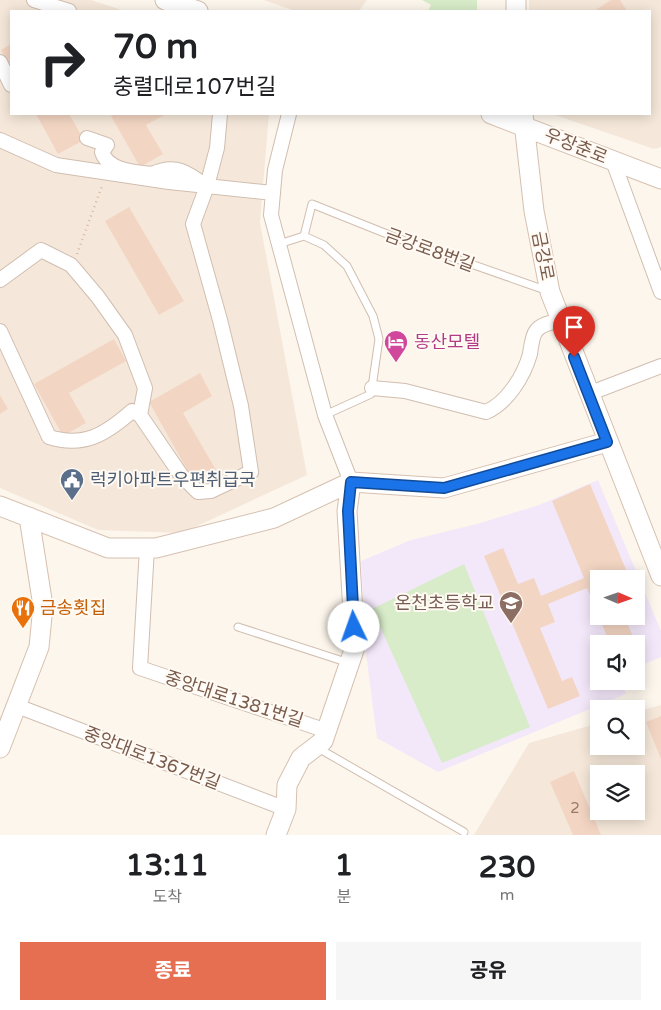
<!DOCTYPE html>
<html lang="ko">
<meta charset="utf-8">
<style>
body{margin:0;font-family:"Varela Round","Noto Sans KR",sans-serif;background:#f6f6f6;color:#202124;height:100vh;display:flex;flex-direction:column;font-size:19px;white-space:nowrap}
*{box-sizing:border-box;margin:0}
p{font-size:16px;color:#757577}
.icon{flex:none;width:28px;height:28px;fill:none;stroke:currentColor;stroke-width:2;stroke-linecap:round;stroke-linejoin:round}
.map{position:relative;height:835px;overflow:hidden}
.panel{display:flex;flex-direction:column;background:#fff;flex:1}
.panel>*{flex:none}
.guide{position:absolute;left:10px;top:10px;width:641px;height:105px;border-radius:0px;box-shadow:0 2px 12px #0003;background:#fff;color:#202124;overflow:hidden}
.needle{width:32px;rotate:92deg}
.controls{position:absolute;left:590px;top:570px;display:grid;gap:10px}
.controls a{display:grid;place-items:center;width:55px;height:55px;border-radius:0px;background:#fff;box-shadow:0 2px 12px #0003;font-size:25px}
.pin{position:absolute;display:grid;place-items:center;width:42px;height:42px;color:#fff;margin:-51px -21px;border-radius:50% 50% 50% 0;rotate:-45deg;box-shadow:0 0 5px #0007}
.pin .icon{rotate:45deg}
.me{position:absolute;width:55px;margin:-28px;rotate:357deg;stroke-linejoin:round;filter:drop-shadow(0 0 4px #0008)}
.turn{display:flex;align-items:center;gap:18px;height:105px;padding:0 20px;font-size:22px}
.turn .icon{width:65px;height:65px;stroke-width:2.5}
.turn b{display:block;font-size:35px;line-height:42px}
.eta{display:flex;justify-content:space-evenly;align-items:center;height:85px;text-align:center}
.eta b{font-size:30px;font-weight:800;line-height:35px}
.cta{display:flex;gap:10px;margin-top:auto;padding:10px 20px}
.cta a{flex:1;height:58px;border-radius:0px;background:#e76f51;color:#fff;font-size:20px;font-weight:800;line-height:58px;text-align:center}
.cta a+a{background:#f6f6f6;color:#202124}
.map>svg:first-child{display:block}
.residential{fill:#f5e8da;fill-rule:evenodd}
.education{fill:#f3e8fa;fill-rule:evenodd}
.green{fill:#d8ecc9}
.building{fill:#f3d5c3}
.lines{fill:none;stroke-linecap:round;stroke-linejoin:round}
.lane-casing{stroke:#d1beb0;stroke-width:9}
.street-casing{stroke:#d1beb0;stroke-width:16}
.secondary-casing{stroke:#d6c0b0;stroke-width:21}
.path{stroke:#d9b8a5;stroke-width:2.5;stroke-dasharray:1 4;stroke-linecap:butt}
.lane{stroke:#fff;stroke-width:7}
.street{stroke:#fff;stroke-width:14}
.secondary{stroke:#fff;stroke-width:19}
.route-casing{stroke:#114b97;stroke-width:12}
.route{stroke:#1a73e8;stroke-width:9}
.labels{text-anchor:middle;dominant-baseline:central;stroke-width:4;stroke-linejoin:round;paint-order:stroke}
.number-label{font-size:15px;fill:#987a6a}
.street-label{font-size:18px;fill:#7a5c4d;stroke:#fffaf3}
.hotel-label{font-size:18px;fill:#b23c85;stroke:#fffaf3;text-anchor:start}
.service-label{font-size:18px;fill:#4e5e75;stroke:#fffaf3;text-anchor:start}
.education-label{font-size:18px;fill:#785e54;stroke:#fffaf3;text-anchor:end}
.food-label{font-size:18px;fill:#c56008;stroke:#fffaf3;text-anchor:start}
</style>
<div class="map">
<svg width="661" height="835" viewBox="0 0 661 835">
<rect width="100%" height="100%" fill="#fdf6ec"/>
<path class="residential" d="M0,0H91L125,11H11V114H269L260,223L307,475L182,533L98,530L0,488Z
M264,0H367L359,11H295Z
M529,0H661V147L654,149L552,114H650V11H529Z
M661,705V835H474L529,743L599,723V746H636V712ZM599,774H636V811H599Z"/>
<path class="education" d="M598,480L661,631V657L636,668V644H599V681H621L626,694L438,772L377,738L366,653L361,561L411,540L477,524L539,505ZM599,579H636V616H599Z"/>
<path class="green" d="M422,0H477V11H428L431,5Z
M464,564L530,727L442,763L372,609Z"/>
<path class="building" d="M611,0H620L627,11H594Z
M11,44V69L1,50Z
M36,114H69L84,140L58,154Z
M115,114H166L146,125L163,154L140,167L111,116Z
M129,207L184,301L159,315L105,221Z
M114,339L126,361L69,393L86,423L63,436L34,384Z
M200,373L212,396L183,413L216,470L194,482L149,402Z
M0,395L8,409L0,414Z
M590,484L630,579H599V616H624L635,641L629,644H610L587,588L548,604L555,622L540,628L562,681L572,677L580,696L548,709L484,556L503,548L518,584L534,578L541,596L584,578L552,501Z
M661,716V759L646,722Z
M574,771L601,835H573L550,782Z"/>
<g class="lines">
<g class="lane-casing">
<path id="lane" d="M279,244L304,236
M325,415L371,394L379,339L373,316L347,266L324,245L304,236L312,204L397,238L548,291
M238,627L349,663
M318,748L464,832"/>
</g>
<g class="street-casing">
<path id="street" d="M34,0L69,11
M0,62L11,85
M289,114L275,170L271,215L325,415L351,482
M87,138L107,145L102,152C108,171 135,172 152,174C175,163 187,172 206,186
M0,140L56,165L169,182L273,193
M613,161L661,292
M0,280L41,250L71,265L98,297L125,335L145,388L140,415
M0,331L49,437C84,448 106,434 132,411L140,415L181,475L198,492L211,491L251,472L241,406L220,320L193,224L207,186L217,148L220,114
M372,388L405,391L486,412C507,403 524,376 530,354C531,348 532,336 536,331C541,324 553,322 561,320
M588,394L661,366
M147,548L140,668L327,731
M17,706L286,809"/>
</g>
<g class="secondary-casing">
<path id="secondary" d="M165,0L198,11
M516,0V11
M491,114L661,179
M523,114L534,211L550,292L661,576
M0,506L108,548H156L274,518L351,482L444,488L607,442
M0,748L39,647L43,606L29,517
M276,835L286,809L287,785L301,758L323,741L355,647L347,511L351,482"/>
</g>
<path class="path" d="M77,254L102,186"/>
<use href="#lane" class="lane"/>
<use href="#street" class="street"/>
<use href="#secondary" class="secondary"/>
</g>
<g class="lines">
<g class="route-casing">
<path id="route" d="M354,627L348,511L351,482L444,488L607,442L574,357"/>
</g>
<use href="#route" class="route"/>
</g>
<defs>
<g id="hotel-pin" transform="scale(1.25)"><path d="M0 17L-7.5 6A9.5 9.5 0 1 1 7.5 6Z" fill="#d1479c" stroke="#fffaf3"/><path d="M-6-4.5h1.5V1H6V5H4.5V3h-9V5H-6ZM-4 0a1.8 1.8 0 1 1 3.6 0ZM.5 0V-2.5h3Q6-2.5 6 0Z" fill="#fff"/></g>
<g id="civic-pin" transform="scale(1.25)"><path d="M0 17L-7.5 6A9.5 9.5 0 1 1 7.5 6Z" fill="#5c6f8a" stroke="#fffaf3"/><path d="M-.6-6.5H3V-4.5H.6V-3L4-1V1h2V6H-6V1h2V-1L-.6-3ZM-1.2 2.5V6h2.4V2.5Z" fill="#fff"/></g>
<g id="school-pin" transform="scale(1.25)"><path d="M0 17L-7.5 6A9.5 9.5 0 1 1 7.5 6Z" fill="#8d6e63" stroke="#fffaf3"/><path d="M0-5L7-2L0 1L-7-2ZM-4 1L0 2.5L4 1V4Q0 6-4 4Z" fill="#fff"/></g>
<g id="restaurant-pin" transform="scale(1.25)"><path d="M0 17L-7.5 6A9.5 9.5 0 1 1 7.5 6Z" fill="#e8710a" stroke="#fffaf3"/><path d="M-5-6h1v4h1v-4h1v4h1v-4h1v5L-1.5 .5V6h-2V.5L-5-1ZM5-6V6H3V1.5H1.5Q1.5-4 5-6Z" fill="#fff"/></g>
</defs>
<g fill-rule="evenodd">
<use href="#hotel-pin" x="396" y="342"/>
<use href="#civic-pin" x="72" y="480"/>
<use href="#school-pin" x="511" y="603"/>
<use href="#restaurant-pin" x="23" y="608"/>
</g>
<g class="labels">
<g class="number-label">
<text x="575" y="808">2</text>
</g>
<g class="street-label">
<text transform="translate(576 146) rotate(22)">우장춘로</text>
<text transform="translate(430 250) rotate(20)">금강로8번길</text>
<text transform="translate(543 256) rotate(79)">금강로</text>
<text transform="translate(234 699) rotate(18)">중앙대로1381번길</text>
<text transform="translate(152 758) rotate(21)">중앙대로1367번길</text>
</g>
<g class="hotel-label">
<text x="414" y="342">동산모텔</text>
</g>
<g class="service-label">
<text x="90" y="480">럭키아파트우편취급국</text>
</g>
<g class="education-label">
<text x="494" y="603">온천초등학교</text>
</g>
<g class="food-label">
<text x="40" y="608">금송횟집</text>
</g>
</g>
</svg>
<div class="controls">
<a><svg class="needle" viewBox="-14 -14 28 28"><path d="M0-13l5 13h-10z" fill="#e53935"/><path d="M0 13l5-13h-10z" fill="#757577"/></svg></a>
<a><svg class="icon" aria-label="sound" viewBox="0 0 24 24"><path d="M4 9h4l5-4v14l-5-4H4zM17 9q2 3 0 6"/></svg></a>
<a><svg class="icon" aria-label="search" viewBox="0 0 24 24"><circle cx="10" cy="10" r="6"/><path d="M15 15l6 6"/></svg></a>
<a><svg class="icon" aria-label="layers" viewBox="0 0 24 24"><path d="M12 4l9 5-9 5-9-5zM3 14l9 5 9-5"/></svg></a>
</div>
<div class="pin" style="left:574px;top:357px;background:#d93025"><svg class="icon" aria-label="arrive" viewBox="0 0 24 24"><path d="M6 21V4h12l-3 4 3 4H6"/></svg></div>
<svg class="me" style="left:354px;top:627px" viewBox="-20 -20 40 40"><circle r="19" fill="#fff"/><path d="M0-13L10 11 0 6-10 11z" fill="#1a73e8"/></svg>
<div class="guide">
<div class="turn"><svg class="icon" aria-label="right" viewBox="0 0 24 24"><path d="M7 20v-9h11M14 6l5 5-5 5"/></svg><div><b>70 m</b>충렬대로107번길</div></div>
</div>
</div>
<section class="panel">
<div class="eta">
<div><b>13:11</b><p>도착</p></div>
<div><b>1</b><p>분</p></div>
<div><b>230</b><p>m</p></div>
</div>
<div class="cta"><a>종료</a><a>공유</a></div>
</section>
